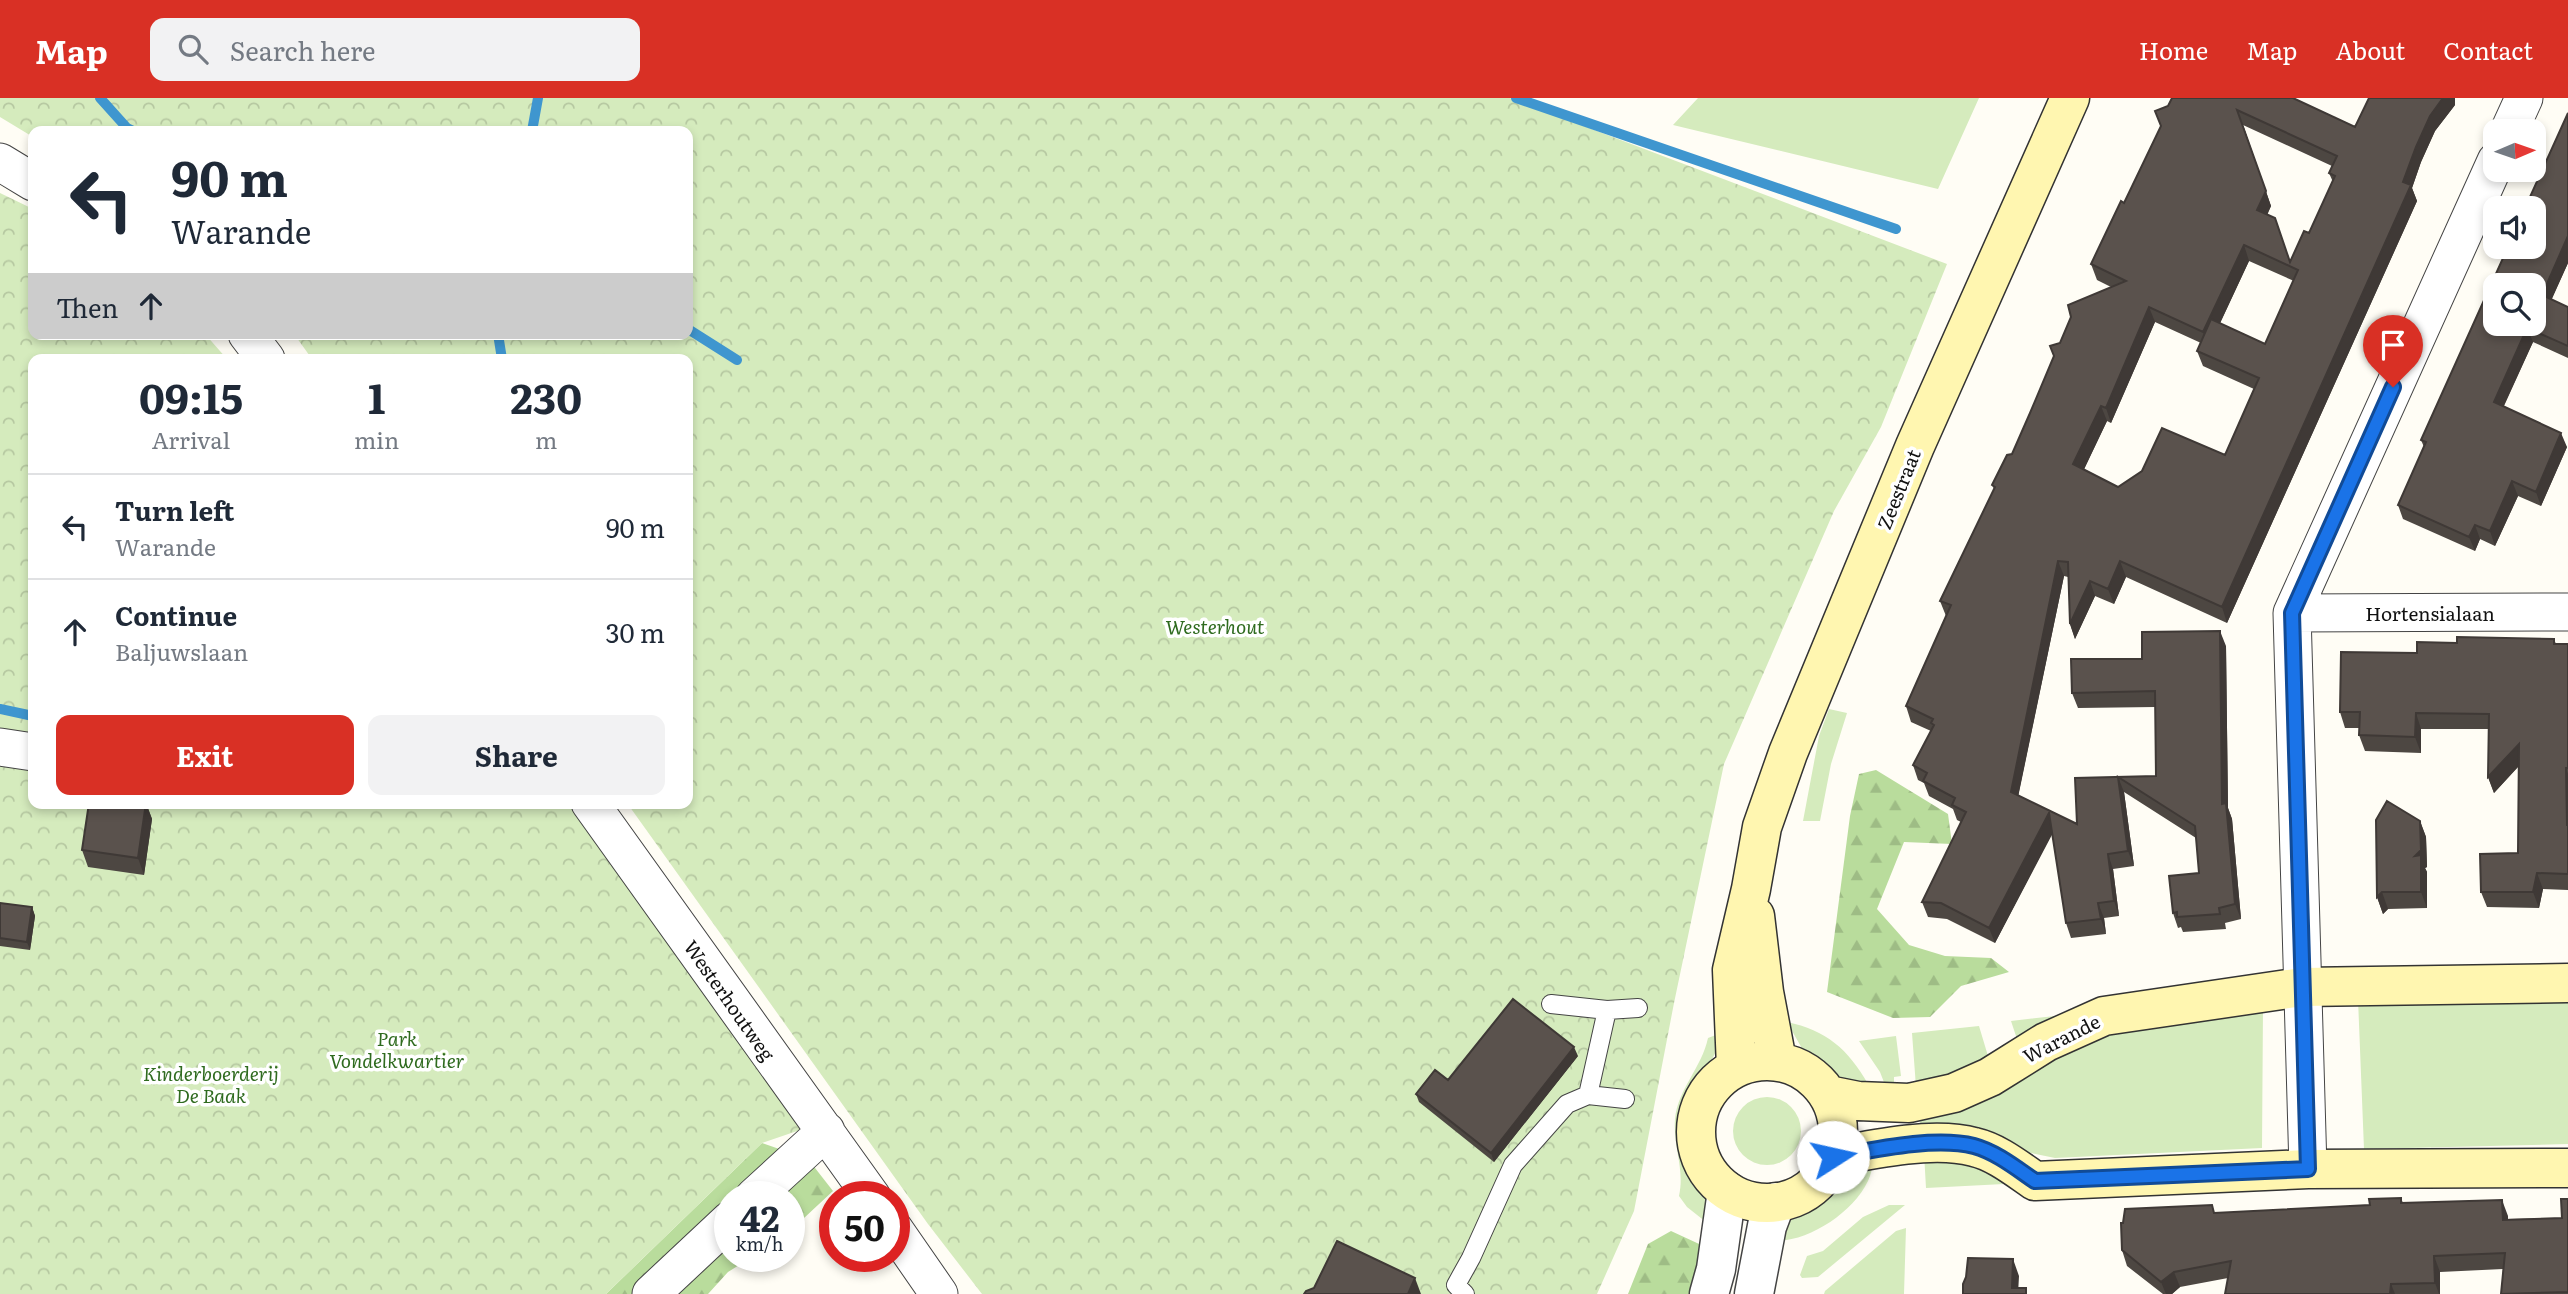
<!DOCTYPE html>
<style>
body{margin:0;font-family:Literata,serif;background:#f2f2f3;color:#1f2937;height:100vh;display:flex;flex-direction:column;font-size:26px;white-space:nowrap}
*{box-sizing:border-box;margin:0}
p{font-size:23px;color:#747a83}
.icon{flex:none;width:38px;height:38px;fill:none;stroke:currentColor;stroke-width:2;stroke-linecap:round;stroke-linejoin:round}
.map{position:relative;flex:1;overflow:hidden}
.panel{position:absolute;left:28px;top:256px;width:665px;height:455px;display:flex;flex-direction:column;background:#fff;border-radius:14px;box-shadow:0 4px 10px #0003}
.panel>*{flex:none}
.banner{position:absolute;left:28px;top:28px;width:665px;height:214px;border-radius:14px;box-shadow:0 4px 10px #0003;background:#fff;color:#1f2937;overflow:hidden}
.needle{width:46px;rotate:88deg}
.buttons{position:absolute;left:2483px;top:21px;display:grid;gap:14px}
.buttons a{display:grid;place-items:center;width:63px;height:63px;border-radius:14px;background:#fff;box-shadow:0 4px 10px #0003;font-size:35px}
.speed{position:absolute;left:714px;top:1083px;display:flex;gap:14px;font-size:35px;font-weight:700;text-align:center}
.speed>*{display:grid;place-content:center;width:91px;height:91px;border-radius:50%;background:#fff;box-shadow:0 4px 10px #0003;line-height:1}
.speed small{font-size:18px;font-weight:400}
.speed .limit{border:10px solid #d22;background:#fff;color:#111}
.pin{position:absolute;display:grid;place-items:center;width:60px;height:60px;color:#fff;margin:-72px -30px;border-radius:50% 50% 50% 0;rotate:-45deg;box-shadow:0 0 7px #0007}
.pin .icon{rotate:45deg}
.me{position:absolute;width:77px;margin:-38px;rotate:80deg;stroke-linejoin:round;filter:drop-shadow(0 0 5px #0008)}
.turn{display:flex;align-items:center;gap:24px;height:147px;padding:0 28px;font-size:32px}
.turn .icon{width:91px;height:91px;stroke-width:2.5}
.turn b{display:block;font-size:49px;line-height:60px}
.then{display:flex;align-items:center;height:66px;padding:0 28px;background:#0003;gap:14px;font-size:26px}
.eta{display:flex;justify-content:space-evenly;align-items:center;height:119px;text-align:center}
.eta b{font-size:42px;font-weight:700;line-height:49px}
.action{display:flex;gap:14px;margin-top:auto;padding:14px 28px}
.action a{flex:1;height:80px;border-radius:14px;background:#d93025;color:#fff;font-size:28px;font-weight:700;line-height:80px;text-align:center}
.action a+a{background:#f2f2f3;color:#1f2937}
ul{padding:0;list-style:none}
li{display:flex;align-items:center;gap:21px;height:105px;padding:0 28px;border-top:2px solid #e0e1e3}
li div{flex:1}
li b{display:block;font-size:26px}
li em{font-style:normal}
header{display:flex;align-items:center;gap:42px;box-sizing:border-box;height:98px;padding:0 35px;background:#d93025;color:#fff}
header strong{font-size:33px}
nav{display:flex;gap:38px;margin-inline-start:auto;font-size:24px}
.search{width:490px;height:63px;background:#f2f2f3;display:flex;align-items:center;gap:18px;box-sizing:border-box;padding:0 24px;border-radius:14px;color:#747a83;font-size:26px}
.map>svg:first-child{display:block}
.grass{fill:#d5ebbd}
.forest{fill:url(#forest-firs)}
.park{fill:url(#park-crowns)}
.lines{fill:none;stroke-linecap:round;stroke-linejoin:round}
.stream{stroke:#3f96cf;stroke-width:10}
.service-casing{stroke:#444;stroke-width:20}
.minor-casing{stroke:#444;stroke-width:39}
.tertiary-casing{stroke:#444;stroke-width:41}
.secondary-casing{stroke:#333;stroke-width:41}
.service{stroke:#fff;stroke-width:18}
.minor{stroke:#fff;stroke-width:37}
.tertiary{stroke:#fff;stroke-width:38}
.secondary{stroke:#fff6b0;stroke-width:38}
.wall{fill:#4d4742;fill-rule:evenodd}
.shaded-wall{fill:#3f3936}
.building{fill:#5a524d;stroke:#3f3936;stroke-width:2;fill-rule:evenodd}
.route-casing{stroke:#114b97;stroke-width:18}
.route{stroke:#1a73e8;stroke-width:12}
.labels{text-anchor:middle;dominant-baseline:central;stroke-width:7;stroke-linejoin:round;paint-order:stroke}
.street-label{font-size:19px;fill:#111;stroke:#fff}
.park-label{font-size:19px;font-style:italic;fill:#2f6b1f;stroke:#fff}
</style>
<header>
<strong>Map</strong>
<div class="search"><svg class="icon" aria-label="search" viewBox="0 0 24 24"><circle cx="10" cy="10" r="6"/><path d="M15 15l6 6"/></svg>Search here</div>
<nav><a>Home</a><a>Map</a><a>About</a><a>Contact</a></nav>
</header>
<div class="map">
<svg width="2568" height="1196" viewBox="0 0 2568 1196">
<defs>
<pattern id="forest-firs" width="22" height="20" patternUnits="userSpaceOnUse" patternTransform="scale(1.75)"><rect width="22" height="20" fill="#b9dc9c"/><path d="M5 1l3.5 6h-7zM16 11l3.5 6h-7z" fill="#9ebc85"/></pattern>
<pattern id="park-crowns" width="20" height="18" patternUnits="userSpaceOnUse" patternTransform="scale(1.75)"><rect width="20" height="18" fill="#d5ebbd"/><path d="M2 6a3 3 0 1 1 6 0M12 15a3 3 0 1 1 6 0" fill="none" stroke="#b6c8a1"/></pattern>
</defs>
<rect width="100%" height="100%" fill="#fffdf5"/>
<path class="grass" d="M1698,0H1979L1938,91L1673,27Z
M1829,611L1847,615L1831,666L1820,723H1803L1819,638Z
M2568,899V1046L2364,1051L2358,901Z
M2263,909L2262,1050L2055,1060L1921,1032L1919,1013L2100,932Z
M2072,916L2020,950L2011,923Z
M1787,924C1826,932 1848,951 1868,986L1841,983L1804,954Z
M1979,928L1991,968L1916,989L1912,935Z
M1721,935C1715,968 1701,971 1688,997C1681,1012 1679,1036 1683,1052C1685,1062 1695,1071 1699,1080C1705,1096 1708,1112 1711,1128L1687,1109L1679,1098C1685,1070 1673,1050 1675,1021C1678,991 1702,969 1708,940Z
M1896,938L1901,978L1894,979V991L1887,992L1880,974L1859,943Z
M1733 1033a34 34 0 1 1 68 0a34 34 0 1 1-68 0Z
M1924,1055L1949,1058L2003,1078L2004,1086L1926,1090Z
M1874,1062C1872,1069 1871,1077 1868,1083C1853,1114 1812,1141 1779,1143L1791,1121L1860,1067Z
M1889,1107H1905L1818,1179L1802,1180L1800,1177L1807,1158L1823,1153L1863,1119Z
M1906,1130L1904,1196H1824L1825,1193L1896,1133Z"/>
<path class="forest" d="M1876,672L1948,716L1952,746L1904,744L1877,811L1909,847L1945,858L1991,860L2009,874L1961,888L1930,919L1893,920L1827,894L1850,718L1859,676Z
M762,1045L808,1061L833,1093L789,1134V1099H730V1158L752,1159L728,1174L708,1196H606Z
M1671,1133L1710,1151L1702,1196H1628L1648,1146Z"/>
<path class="park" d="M0,0H1510L1947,166L1881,329L1834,413L1724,666L1674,905L1634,1113L1597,1196H982L928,1126L627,705H688V261H312L294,236H688V33H33V39L0,19Z
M0,95L33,111V236H205L227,261H33V705H571L803,1031L762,1045L606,1196H0Z"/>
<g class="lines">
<path class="stream" d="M100,0L127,30L133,33
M1516,0L1896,131
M532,33L538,0
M688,231L737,262
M498,236L502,261
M0,611L33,618"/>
<g class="service-casing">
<path id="service" d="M1551,906L1607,912L1638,910
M1588,997L1625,1001
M1465,1196L1456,1187L1471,1160L1513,1067L1567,1006L1588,997L1607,912"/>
</g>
<g class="minor-casing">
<path id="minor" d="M2509,33L2524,0
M0,64L33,84
M247,236L266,261
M2292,515L2568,514
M0,649L33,654
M590,705L872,1099
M2308,1071L2292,515L2496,63
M754,1099L826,1033
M894,1131L939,1196
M651,1196L730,1122"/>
</g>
<g class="tertiary-casing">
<path id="tertiary" d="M1709,1196L1716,1171L1727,1093
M1754,1196L1767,1128L1776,1104"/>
</g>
<g class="secondary-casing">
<path id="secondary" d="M1755,818L1764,894L1777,963
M1696 1034a71 71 0 1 1 142 0a71 71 0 1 1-142 0Z
M1736,969L1732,872L1751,791L1762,729L1788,655L1915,348L2070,0
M1828,997L1858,1003L1909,1005L1954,995L1990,979L2046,944L2104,918L2302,889L2568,885
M1833,1059C1873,1051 1934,1038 1974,1049C1996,1054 2016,1070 2035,1083L2308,1071L2568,1070"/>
</g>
<use href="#service" class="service"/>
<use href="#minor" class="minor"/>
<use href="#tertiary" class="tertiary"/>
<use href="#secondary" class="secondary"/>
</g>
<path class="wall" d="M2172,0L2355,29L2455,7L2435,33L2421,64L2412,90L2417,103L2227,525L2126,479L2114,506L2095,498L2075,541L2070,526L2068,479L2064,478L2018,698L2077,726L2075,680L2156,678L2155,609L2078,610L2072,595L2142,561L2226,548L2228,710L2232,721L2241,821L2225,825L2226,831L2183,834L2181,829L2178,830L2173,815L2199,775L2196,740L2124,694L2134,768L2113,771L2119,818L2104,820L2106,836L2071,840L2066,825L2052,735L1995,845L1947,821L1928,819L1922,804L1961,724L1957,722L1953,711L1929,698L1924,685L1918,682L1913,667L1931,633L1911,624L1906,608L1946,518L1940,503L1994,391L1992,387L2012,356L2054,259L2050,248L2060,245L2111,189L2097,182L2091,166L2124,105L2161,28ZM2243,27L2332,68L2329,75L2333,84L2309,135L2290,163L2267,116L2271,108ZM2249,163L2294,183L2265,246L2220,225ZM2155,224L2201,245L2197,253L2203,268L2254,291L2225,357L2118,389L2084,371L2107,323L2111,325Z
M2568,15V165L2551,202L2568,209V260L2533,244L2504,308L2567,349L2541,408L2518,398L2495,448L2480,441L2475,453L2403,421L2398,407L2424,349L2421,342Z
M2554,541L2556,546H2568V792L2543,791L2539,810L2487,809L2481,794L2518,755L2519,668L2494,695L2488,679L2489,631H2421V655L2365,653L2359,637L2360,630H2345L2340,614L2417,555L2457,545Z
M146,705L152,721L144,777L88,769L82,752Z
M2420,723L2426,739L2427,769L2425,770L2427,774V810L2388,811L2383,816L2377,799Z
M0,805L32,809L35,818L30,852L0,848Z
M1578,958L1494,1064L1419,1004L1416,996Z
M2401,1100L2403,1105L2508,1118V1121L2562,1120L2568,1101V1196H2501L2503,1171L2440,1174V1196H2225L2228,1180L2180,1189L2172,1196H2163L2127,1168L2122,1152L2215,1115L2370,1107Z"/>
<path class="shaded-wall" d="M2443,0H2455V7L2435,33L2421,64L2412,90L2417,103L2227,525L2222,509L2403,84L2416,49L2430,18Z
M2243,27L2271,108L2263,127L2257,112Z
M2568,138V165L2547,212L2542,197Z
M2244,147L2249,163L2209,249L2203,234Z
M2149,209L2155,224L2111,325L2106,310Z
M2527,230L2533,244L2499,318L2494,304Z
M2101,308L2107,323L2079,382L2073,366Z
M2561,335L2567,349L2541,408L2536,394Z
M2512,383L2518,398L2495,448L2490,433Z
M2475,427L2480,441L2475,453L2469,439Z
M2058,463L2064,478L2016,709L2011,694Z
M2120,463L2126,479L2114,506L2108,491Z
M2090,483L2095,498L2075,541L2070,526Z
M2220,533L2226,548L2228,710L2232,721L2241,821L2235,806L2222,706Z
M688,587L692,599L688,602Z
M2416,615L2421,631V655L2415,639Z
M2519,646L2525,661L2494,695L2488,679Z
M2566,670L2568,676V730L2567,727Z
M2118,679L2124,694L2134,768L2128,753Z
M146,705L152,721L144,777L138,760Z
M2049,715L2055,731L1995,845L1989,830Z
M2420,723L2426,739L2427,769L2425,770L2427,774V810L2421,794L2415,758Z
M2108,756L2113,771L2119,818L2114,803Z
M2537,775L2543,791L2539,810L2533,794Z
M2382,794L2388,811L2383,816L2377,799Z
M2098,805L2104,820L2106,836L2101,821Z
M32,809L35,818L30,852L27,844Z
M1574,949L1578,958L1494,1064L1491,1055Z
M2502,1102L2508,1118V1137L2503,1122Z
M2434,1158L2440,1174V1196H2439L2435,1185Z
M2013,1161L2019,1178L2018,1196L2012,1190Z
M2174,1174L2180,1189L2172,1196H2166L2161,1184Z
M1415,1180L1421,1196H1408Z
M2391,1186L2395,1196H2390Z"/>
<path class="building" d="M2172,0H2293L2355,29L2369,0H2443L2430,18L2416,49L2403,84L2411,87L2222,509L2120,463L2108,491L2090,483L2070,526L2068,464L2058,463L2011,694L2077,726L2075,680L2156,678L2155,593L2072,595L2071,561H2142V534L2220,533L2222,706L2226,705L2235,806L2219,810L2220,816L2177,819V814L2173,815L2169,778L2199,775L2195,728L2118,679L2128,753L2108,756L2114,803L2098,805L2101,821L2066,825L2049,715L1989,830L1941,805L1922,804L1966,714L1952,707L1955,700L1923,683L1927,675L1913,667L1934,627L1931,625L1933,621L1906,608L1951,507L1940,503L1995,389L1992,387L2007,357L2012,356L2030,315L2054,258L2050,248L2060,245L2071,219L2068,207L2126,183L2091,166L2121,103L2124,105L2161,28L2155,13L2168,8ZM2237,12L2337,58L2329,75L2335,78L2309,135L2304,133L2290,164L2275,120L2257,112L2266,93ZM2244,147L2298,172L2265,246L2211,221L2197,253L2259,280L2225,357L2162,330L2142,373L2118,389L2073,366L2101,308L2106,310L2149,209L2203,234Z
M2568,15V138L2542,197L2568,209V248L2527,230L2494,304L2561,335L2536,394L2512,383L2490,433L2475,427L2469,439L2398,407L2426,344L2421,342L2508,149H2534V110H2525ZM2496,187H2534V226H2496Z
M2457,539L2554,541V546H2568V670H2566L2567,727H2568V776L2537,775L2533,794H2481L2480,756L2518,755L2519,646L2488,679L2489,616L2416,615L2415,639L2359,637L2360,614H2340L2341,554L2417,555V544L2457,545Z
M2387,703L2420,723L2421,752L2415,758L2421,757V794H2382L2377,799L2376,722Z
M89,705H146L138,760L82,752Z
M0,805L32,809L27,844L0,840Z
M1513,901L1574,949L1491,1055L1416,996L1435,972L1448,982Z
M2401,1100V1105L2502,1102L2503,1122L2562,1120L2561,1101H2568V1194L2501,1196L2505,1155L2434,1158L2435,1185L2391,1186L2390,1196H2225L2231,1163L2174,1174L2161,1184L2122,1152L2121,1125H2123L2125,1111L2212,1107L2214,1115L2370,1107L2369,1101Z
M1337,1143L1415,1180L1408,1196H1304L1306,1193L1314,1190Z
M1968,1160L2013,1161L2012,1190H2026V1196H1963V1186L1966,1179Z"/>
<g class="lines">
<g class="route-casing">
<path id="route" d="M1833,1059C1873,1052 1934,1038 1974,1048C1996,1054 2016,1070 2035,1083L2308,1071L2292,515L2393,289"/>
</g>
<use href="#route" class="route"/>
</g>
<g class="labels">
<g class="street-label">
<text transform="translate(1898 391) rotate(-68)">Zeestraat</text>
<text x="2430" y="515">Hortensialaan</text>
<text transform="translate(730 902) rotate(55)">Westerhoutweg</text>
<text transform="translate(2061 940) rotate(-27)">Warande</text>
</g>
<g class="park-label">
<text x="1215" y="528">Westerhout</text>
<text x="397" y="940">Park<tspan x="397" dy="22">Vondelkwartier</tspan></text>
<text x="211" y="975">Kinderboerderij<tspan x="211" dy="22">De Baak</tspan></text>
</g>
</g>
</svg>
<div class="buttons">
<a><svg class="needle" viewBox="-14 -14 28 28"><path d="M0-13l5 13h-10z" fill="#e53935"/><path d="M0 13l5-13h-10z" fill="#747a83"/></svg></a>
<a><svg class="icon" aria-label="sound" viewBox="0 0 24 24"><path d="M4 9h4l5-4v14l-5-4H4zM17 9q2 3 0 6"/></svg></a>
<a><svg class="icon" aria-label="search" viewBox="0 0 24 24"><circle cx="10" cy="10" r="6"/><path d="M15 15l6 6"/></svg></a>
</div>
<div class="speed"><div>42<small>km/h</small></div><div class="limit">50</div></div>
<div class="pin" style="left:2393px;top:289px;background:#d93025"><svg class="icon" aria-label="arrive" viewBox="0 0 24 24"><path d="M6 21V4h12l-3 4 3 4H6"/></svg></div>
<svg class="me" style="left:1833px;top:1059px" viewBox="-20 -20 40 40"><circle r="19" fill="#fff"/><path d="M0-13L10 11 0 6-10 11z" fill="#1a73e8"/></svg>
<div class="banner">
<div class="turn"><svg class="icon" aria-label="left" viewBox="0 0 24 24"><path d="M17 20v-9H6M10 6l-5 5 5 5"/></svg><div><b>90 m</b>Warande</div></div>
<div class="then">Then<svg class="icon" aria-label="ahead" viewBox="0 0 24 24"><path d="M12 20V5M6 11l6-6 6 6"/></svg></div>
</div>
<section class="panel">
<div class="eta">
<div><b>09:15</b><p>Arrival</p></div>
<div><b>1</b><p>min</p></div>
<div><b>230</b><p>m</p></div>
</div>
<ul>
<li><svg class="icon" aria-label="left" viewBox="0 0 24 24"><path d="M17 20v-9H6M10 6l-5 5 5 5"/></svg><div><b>Turn left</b><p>Warande</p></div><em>90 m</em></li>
<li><svg class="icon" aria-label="ahead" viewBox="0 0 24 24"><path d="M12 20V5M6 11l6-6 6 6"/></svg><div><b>Continue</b><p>Baljuwslaan</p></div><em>30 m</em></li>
</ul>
<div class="action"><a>Exit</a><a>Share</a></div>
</section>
</div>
